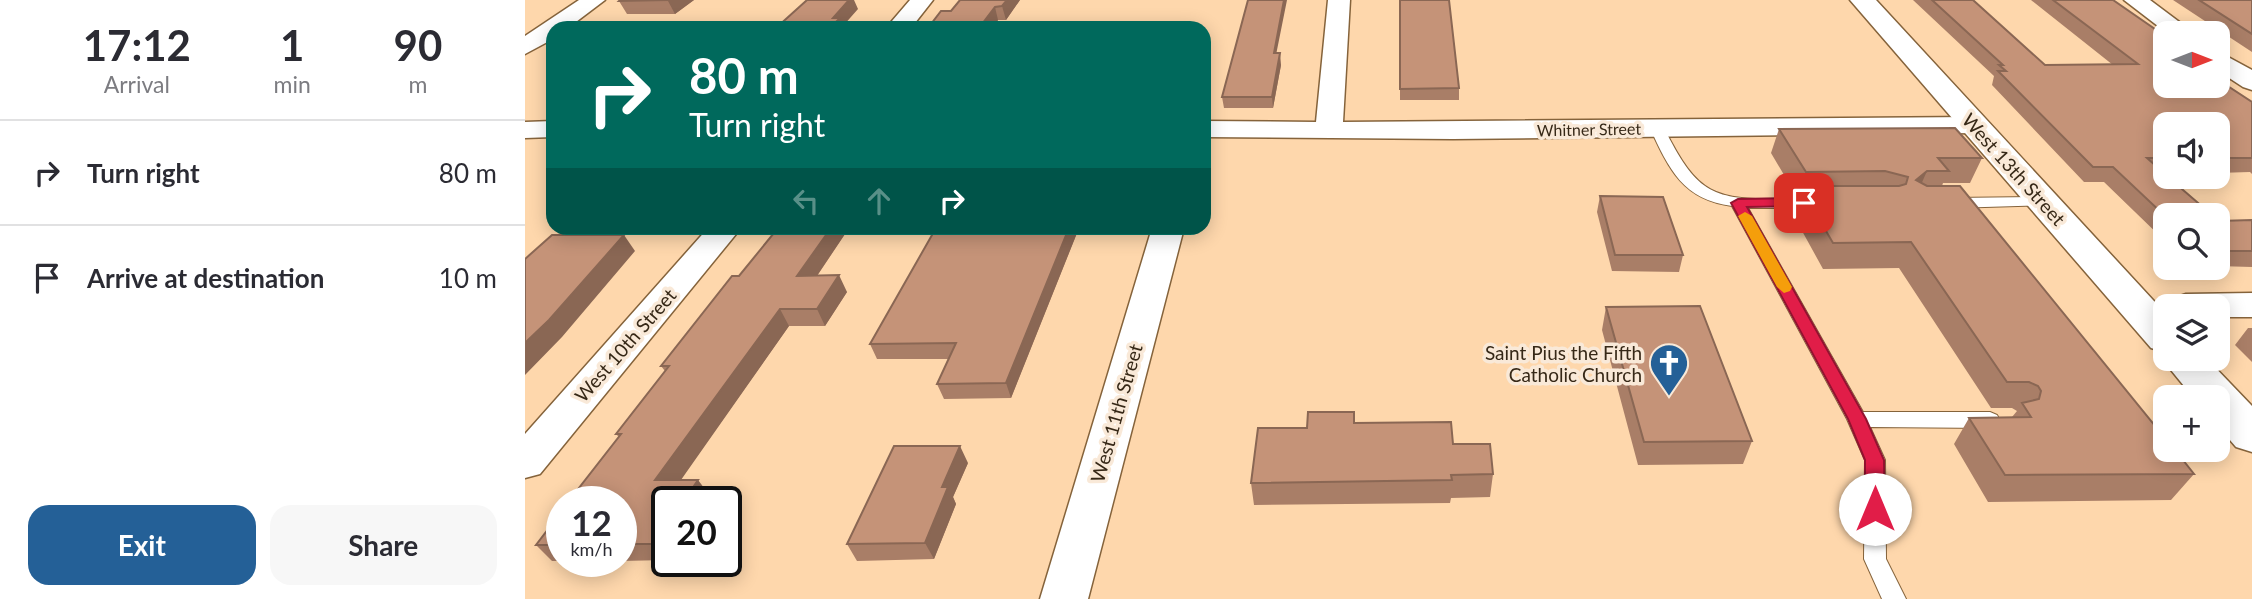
<!DOCTYPE html>
<style>
body{margin:0;font-family:Lato,sans-serif;background:#f7f7f7;color:#2b2b33;height:100vh;display:flex;flex-direction:column;font-size:26px;white-space:nowrap}
*{box-sizing:border-box;margin:0}
p{font-size:23px;color:#7c7c81}
.icon{flex:none;width:38px;height:38px;fill:none;stroke:currentColor;stroke-width:2;stroke-linecap:round;stroke-linejoin:round}
.map{position:relative;flex:1;overflow:hidden}
.details{display:flex;flex-direction:column;background:#fff;width:525px}
.details>*{flex:none}
.banner{position:absolute;left:21px;top:21px;width:665px;height:214px;border-radius:21px;box-shadow:0 4px 18px #0003;background:#00695c;color:#fff;overflow:hidden}
.needle{width:46px;rotate:90deg}
.buttons{position:absolute;left:1628px;top:21px;display:grid;gap:14px}
.buttons a{display:grid;place-items:center;width:77px;height:77px;border-radius:14px;background:#fff;box-shadow:0 4px 18px #0003;font-size:35px}
.speed{position:absolute;left:21px;top:486px;display:flex;gap:14px;font-size:35px;font-weight:700;text-align:center}
.speed>*{display:grid;place-content:center;width:91px;height:91px;border-radius:50%;background:#fff;box-shadow:0 4px 18px #0003;line-height:1}
.speed small{font-size:18px;font-weight:400}
.speed .limit{border:4px solid #111;border-radius:10px;background:#fff;color:#111}
.pin{position:absolute;display:grid;place-items:center;width:60px;height:60px;color:#fff;margin:-30px;border-radius:14px;box-shadow:0 4px 10px #0006}
.me{position:absolute;width:77px;margin:-38px;rotate:0deg;stroke-linejoin:round;filter:drop-shadow(0 0 5px #0008)}
.turn{display:flex;align-items:center;gap:24px;height:147px;padding:0 28px;font-size:32px}
.turn .icon{width:91px;height:91px;stroke-width:2.5}
.turn b{display:block;font-size:49px;line-height:60px}
.lanes{display:flex;align-items:center;height:66px;padding:0 28px;background:#0003;justify-content:center;gap:35px;direction:ltr}
.lanes .off{opacity:.35}
.eta{display:flex;justify-content:space-evenly;align-items:center;height:119px;text-align:center}
.eta b{font-size:42px;font-weight:700;line-height:49px}
.cta{display:flex;gap:14px;margin-top:auto;padding:14px 28px}
.cta a{flex:1;height:80px;border-radius:21px;background:#246097;color:#fff;font-size:28px;font-weight:700;line-height:80px;text-align:center}
.cta a+a{background:#f7f7f7;color:#2b2b33}
ul{padding:0;list-style:none}
li{display:flex;align-items:center;gap:21px;height:105px;padding:0 28px;border-top:2px solid #e1e1e2}
li div{flex:1}
li b{display:block;font-size:26px}
li em{font-style:normal}
main{display:flex;flex:1;min-height:0}
.map>svg:first-child{display:block}
.lines{fill:none;stroke-linecap:round;stroke-linejoin:round}
.lane-casing{stroke:#85633b;stroke-width:2}
.street-casing{stroke:#85633b;stroke-width:3}
.secondary-casing{stroke:#85633b;stroke-width:3}
.lane{fill:#fff;fill-rule:evenodd}
.street{fill:#fff;fill-rule:evenodd}
.secondary{fill:#fff;fill-rule:evenodd}
.wall{fill:#a97e67}
.shaded-wall{fill:#8a6754}
.building{fill:#c59378;stroke:#8a6754;stroke-width:2}
.route{fill:#e11d48;stroke:#92132f;stroke-width:2}
.slow{fill:#f59e0b}
.labels{text-anchor:middle;dominant-baseline:central;stroke-width:7;stroke-linejoin:round;paint-order:stroke}
.far-street-label{font-size:16px;fill:#362817;stroke:#f9e9d8}
.street-label{font-size:19px;fill:#362817;stroke:#f9e9d8}
.poi-label{font-size:19px;fill:#362817;stroke:#f9e9d8;text-anchor:end}
</style>
<main>
<section class="details">
<div class="eta">
<div><b>17:12</b><p>Arrival</p></div>
<div><b>1</b><p>min</p></div>
<div><b>90</b><p>m</p></div>
</div>
<ul>
<li><svg class="icon" aria-label="right" viewBox="0 0 24 24"><path d="M7 20v-9h11M14 6l5 5-5 5"/></svg><div><b>Turn right</b></div><em>80 m</em></li>
<li><svg class="icon" aria-label="arrive" viewBox="0 0 24 24"><path d="M6 21V4h12l-3 4 3 4H6"/></svg><div><b>Arrive at destination</b></div><em>10 m</em></li>
</ul>
<div class="cta"><a>Exit</a><a>Share</a></div>
</section>
<div class="map">
<svg width="1727" height="599" viewBox="0 0 1727 599">
<rect width="100%" height="100%" fill="#fed7ac"/>
<g class="lines">
<g class="lane-casing">
<path id="lane" d="M1132,124L1139,128C1173,196 1188,200 1262,199C1276,199 1292,196 1305,200L1308,203L1305,206L1300,208H1223L1338,412H1465L1472,415L1475,420L1472,425L1465,428L1345,427L1360,460L1361,559L1381,599H1357L1339,559L1340,460L1322,419L1207,206C1158,200 1144,169 1125,128Z
M1518,197L1526,202L1523,205L1427,208L1419,203L1427,198Z"/>
</g>
<g class="street-casing">
<path id="street" d="M54,0H80L43,28H28V39L0,54V36Z
M385,0H408L386,28H361Z
M803,0H825L818,122L1449,117L1459,119L1463,125L1459,131L1449,133L928,139L679,137V121L791,122Z
M1599,0H1625L1669,33H1642Z
M1692,51L1727,70V90L1718,87L1692,70Z
M28,121V137L0,138V122Z
M183,228H216L15,474L0,478V434Z
M627,228H659L563,599H515Z
M1727,293V317H1692V306H1643L1649,298L1661,294Z"/>
</g>
<g class="secondary-casing">
<path id="secondary" d="M1325,0H1351L1640,313V352L1626,348Z
M1640,355V359H1682L1727,406V452L1711,447L1692,425V397H1668L1637,359Z"/>
</g>
<use href="#lane" class="lane"/>
<use href="#street" class="street"/>
<use href="#secondary" class="secondary"/>
</g>
<path class="wall" d="M95,0H169L150,14H102L94,1Z
M495,0L481,20H473L468,28H403L426,11Z
M875,0L934,88V100H875Z
M1388,0H1448L1520,65H1588L1506,0H1588L1703,80L1701,84L1727,102V174L1725,172L1692,173V124H1640V241L1579,182H1559L1467,85L1469,76Z
M1648,0H1727V52Z
M756,65L748,108H699L697,97Z
M1254,129L1457,158L1445,183H1418L1417,186L1669,474L1646,500L1463,502L1429,444L1444,418L1487,417L1492,411L1487,408H1466L1374,268L1298,269L1271,220L1280,197H1272L1246,153Z
M1075,196L1158,255L1154,272L1087,271L1072,212Z
M1692,220L1694,221L1727,220V267L1692,266Z
M253,228H348L346,231H322L292,276L322,292L300,326H264L155,480L186,497L182,502H142V560L96,561V502L94,437L91,434L140,371L136,366L214,276Z
M554,228L486,398L419,399L412,384L424,359H352L345,344Z
M1081,307L1227,441L1218,464L1113,465L1077,330Z
M1723,328H1727V362L1710,345Z
M829,423L928,444L968,474L965,497L926,498L925,503L729,505L726,483L782,428Z
M443,463L428,497L431,504L409,559L332,561L322,544Z
M37,511V561H27L11,545Z"/>
<path class="shaded-wall" d="M144,0H169L150,14L143,1Z
M324,0H329L333,9L318,26L319,28H305L308,18Z
M482,0H495L481,20L477,6Z
M759,0H762L749,65V53Z
M470,7L473,20L468,28H454Z
M755,53L756,65L748,108L747,97Z
M1402,171L1391,196V180Z
M306,228H321L322,231L281,292L272,276Z
M544,228H554L486,398L481,383Z
M99,235L110,251L37,337L0,375V343Z
M314,275L322,292L300,326L292,309Z
M255,309L264,326L144,497L130,480Z
M435,446L443,463L428,497L431,504L409,559L400,543L417,487Z
M173,480L186,497L182,502H158Z
M142,527V556L131,544Z"/>
<path class="building" d="M95,0H144L94,1Z
M282,0H324L308,18H315L305,28H251Z
M435,0H482L477,6L470,7L454,28H403L416,11H426Z
M723,0H759L749,53H755L747,97H697Z
M875,0H924L934,88L875,89Z
M1407,0H1448L1520,65L1613,64L1528,0H1588L1640,36V86H1692V73L1703,80L1695,81L1727,102V158H1692V124H1640V158H1622L1640,174V177H1643L1687,215H1640V216L1588,167H1568L1473,71H1481L1474,65H1478Z
M1674,0H1727V34Z
M1430,128L1457,158H1413L1424,171H1402L1391,180L1402,186H1435L1640,438V450H1650L1669,474L1480,475L1444,418L1506,417L1497,403L1514,399L1516,391L1513,386L1504,382H1482L1386,242L1308,243L1280,195H1295L1289,186H1374L1381,184L1383,177L1360,171L1281,172L1254,129Z
M1075,196L1138,197L1158,255H1090Z
M1692,220L1694,221L1727,220V251H1692Z
M253,228H306L272,276L314,275L292,309H255L130,480H173L158,502H142V527L131,544H96V502H43L96,434H91L144,366H136L207,276H214Z
M411,228H544L481,383L412,384L431,343L345,344Z
M27,235H99L24,320L0,343V259Z
M1175,306L1227,441L1119,442L1081,307Z
M783,412H829V423L926,422L928,444H965L968,474L926,475L927,480L726,483L733,428H782Z
M369,446H435L417,487H423L400,543L322,544Z
M37,511V545H11Z"/>
<path class="route" d="M1279,198L1286,203L1284,206L1222,207L1341,419L1359,460L1360,509L1357,515H1343L1340,509V460L1323,419L1206,203L1213,199Z"/>
<path class="slow" d="M1220,212L1227,216L1267,287L1265,291L1259,293L1252,287L1213,216Z"/>
<defs>
<g id="church-pin" transform="scale(2.0125)"><path d="M0 17L-7.5 6A9.5 9.5 0 1 1 7.5 6Z" fill="#246097" stroke="#f9e9d8"/><path d="M-1.2-6h2.4v3.5h3.3v2.4h-3.3V6h-2.4V-.1h-3.3v-2.4h3.3Z" fill="#fff"/></g>
</defs>
<g fill-rule="evenodd">
<use href="#church-pin" x="1144" y="363"/>
</g>
<g class="labels">
<g class="far-street-label">
<text transform="translate(1064 129) rotate(-1)">Whitner Street</text>
</g>
<g class="street-label">
<text transform="translate(1489 169) rotate(48)">West 13th Street</text>
<text transform="translate(100 345) rotate(-49)">West 10th Street</text>
<text transform="translate(591 413) rotate(-74)">West 11th Street</text>
</g>
<g class="poi-label">
<text x="1117" y="352">Saint Pius the Fifth<tspan x="1117" dy="22">Catholic Church</tspan></text>
</g>
</g>
</svg>
<div class="buttons">
<a><svg class="needle" viewBox="-14 -14 28 28"><path d="M0-13l5 13h-10z" fill="#e53935"/><path d="M0 13l5-13h-10z" fill="#7c7c81"/></svg></a>
<a><svg class="icon" aria-label="sound" viewBox="0 0 24 24"><path d="M4 9h4l5-4v14l-5-4H4zM17 9q2 3 0 6"/></svg></a>
<a><svg class="icon" aria-label="search" viewBox="0 0 24 24"><circle cx="10" cy="10" r="6"/><path d="M15 15l6 6"/></svg></a>
<a><svg class="icon" aria-label="layers" viewBox="0 0 24 24"><path d="M12 4l9 5-9 5-9-5zM3 14l9 5 9-5"/></svg></a>
<a>+</a>
</div>
<div class="speed"><div>12<small>km/h</small></div><div class="limit">20</div></div>
<div class="pin" style="left:1279px;top:203px;background:#d93025"><svg class="icon" aria-label="arrive" viewBox="0 0 24 24"><path d="M6 21V4h12l-3 4 3 4H6"/></svg></div>
<svg class="me" style="left:1350px;top:509px" viewBox="-20 -20 40 40"><circle r="19" fill="#fff"/><path d="M0-13L10 11 0 6-10 11z" fill="#e11d48"/></svg>
<div class="banner">
<div class="turn"><svg class="icon" aria-label="right" viewBox="0 0 24 24"><path d="M7 20v-9h11M14 6l5 5-5 5"/></svg><div><b>80 m</b>Turn right</div></div>
<div class="lanes"><svg class="icon off" aria-label="left" viewBox="0 0 24 24"><path d="M17 20v-9H6M10 6l-5 5 5 5"/></svg><svg class="icon off" aria-label="ahead" viewBox="0 0 24 24"><path d="M12 20V5M6 11l6-6 6 6"/></svg><svg class="icon" aria-label="right" viewBox="0 0 24 24"><path d="M7 20v-9h11M14 6l5 5-5 5"/></svg></div>
</div>
</div>
</main>
